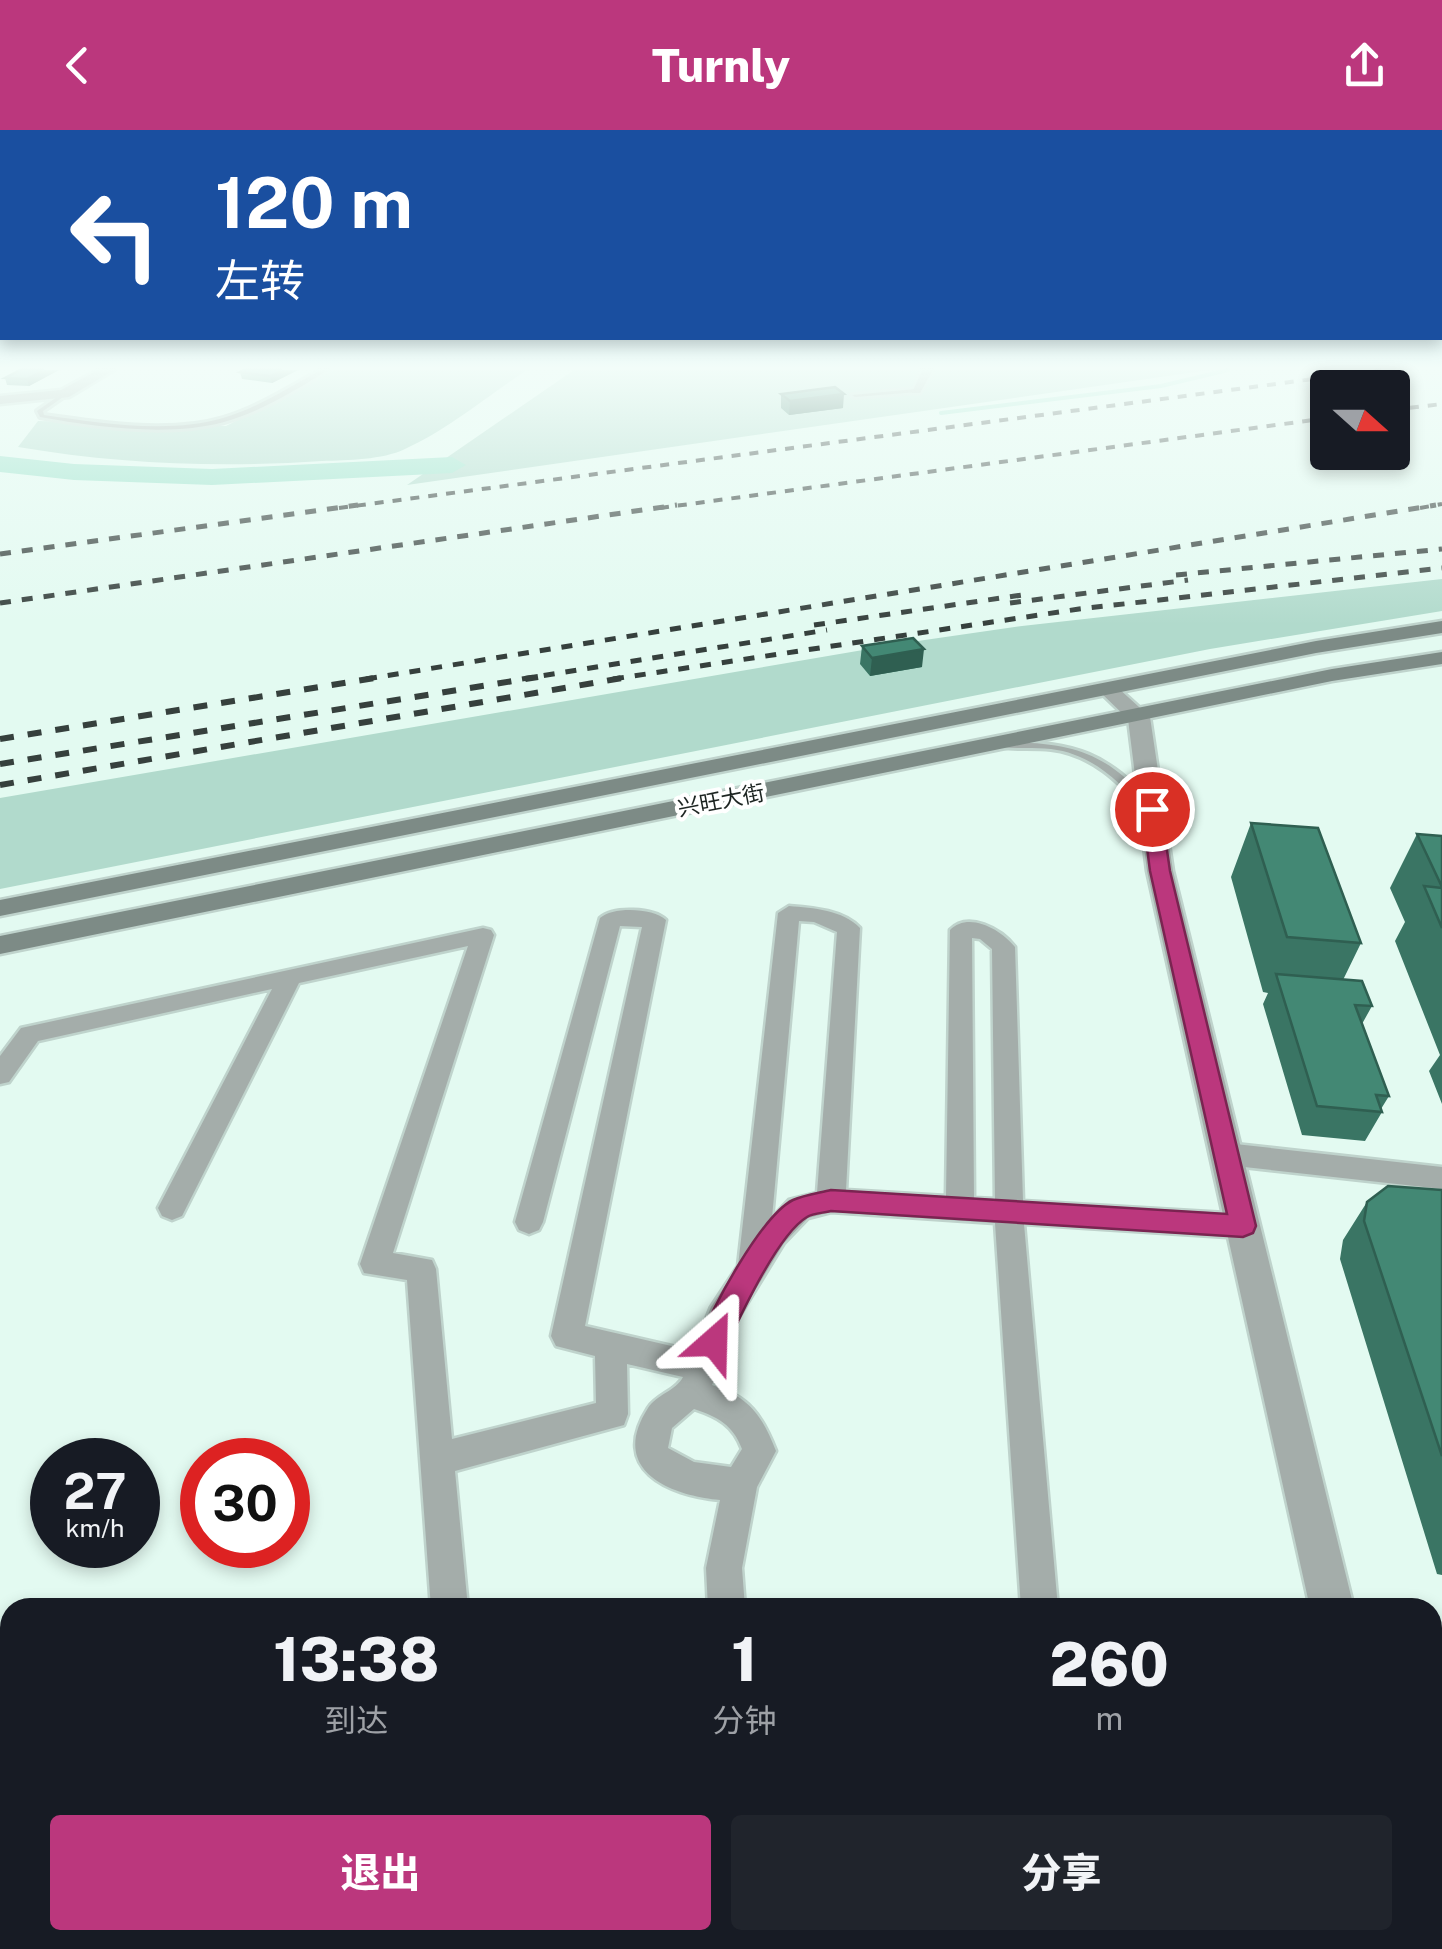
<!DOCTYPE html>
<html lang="zh">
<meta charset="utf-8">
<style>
body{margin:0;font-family:"Public Sans","Noto Sans SC",sans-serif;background:#20242c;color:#f1f3f6;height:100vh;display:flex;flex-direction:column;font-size:38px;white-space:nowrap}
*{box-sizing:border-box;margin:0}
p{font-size:32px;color:#9ea1a6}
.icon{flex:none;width:55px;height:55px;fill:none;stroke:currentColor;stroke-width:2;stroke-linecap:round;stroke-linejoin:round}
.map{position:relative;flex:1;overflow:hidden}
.panel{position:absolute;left:0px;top:1468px;width:1442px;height:352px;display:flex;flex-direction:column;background:#171b24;border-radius:30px 30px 0 0;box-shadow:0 5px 15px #0003}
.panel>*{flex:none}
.guide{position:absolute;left:0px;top:0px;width:1442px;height:210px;box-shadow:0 5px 15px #0003;background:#1a4fa0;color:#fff;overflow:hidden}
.needle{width:65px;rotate:111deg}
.buttons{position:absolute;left:1310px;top:240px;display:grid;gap:20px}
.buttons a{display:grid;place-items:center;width:100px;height:100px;border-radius:10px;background:#171b24;box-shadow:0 5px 15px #0003;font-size:50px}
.speed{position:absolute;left:30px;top:1308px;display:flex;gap:20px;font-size:50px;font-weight:700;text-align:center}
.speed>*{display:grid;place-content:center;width:130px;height:130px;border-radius:50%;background:#171b24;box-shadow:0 5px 15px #0003;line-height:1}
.speed small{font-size:25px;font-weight:400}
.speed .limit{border:15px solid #d22;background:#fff;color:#111}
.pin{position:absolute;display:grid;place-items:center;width:85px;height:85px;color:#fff;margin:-42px;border:5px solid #fff;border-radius:50%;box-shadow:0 2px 10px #0007}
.me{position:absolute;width:110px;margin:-55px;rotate:25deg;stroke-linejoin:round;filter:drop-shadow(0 0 8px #0008)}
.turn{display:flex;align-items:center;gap:35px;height:210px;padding:0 50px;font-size:45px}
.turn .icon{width:130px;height:130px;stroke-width:2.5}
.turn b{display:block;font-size:70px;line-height:85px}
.eta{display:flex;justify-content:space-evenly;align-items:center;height:170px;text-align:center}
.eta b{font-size:60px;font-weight:800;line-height:70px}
.action{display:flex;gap:20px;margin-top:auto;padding:20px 50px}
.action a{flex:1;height:115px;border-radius:10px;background:#bb377d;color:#fff;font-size:40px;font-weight:800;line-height:115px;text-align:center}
.action a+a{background:#20242c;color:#f1f3f6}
header{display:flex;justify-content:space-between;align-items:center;height:130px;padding:0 50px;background:#bb377d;color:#fff;font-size:45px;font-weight:800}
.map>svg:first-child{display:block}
.green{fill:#b1dacc}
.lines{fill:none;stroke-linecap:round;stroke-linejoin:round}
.stream{stroke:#9ae1ca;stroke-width:4}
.river{fill:#9ae1ca;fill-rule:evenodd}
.service-casing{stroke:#bfd3cc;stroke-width:6}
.minor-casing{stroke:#bfd3cc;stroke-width:5}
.tertiary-casing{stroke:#bfd3cc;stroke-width:5}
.secondary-casing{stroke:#bfd3cc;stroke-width:5}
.service{fill:#a4adaa;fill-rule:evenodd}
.minor{fill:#a4adaa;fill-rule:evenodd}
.tertiary{fill:#a4adaa;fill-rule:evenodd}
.secondary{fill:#7d8b86;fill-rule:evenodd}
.rail-far2{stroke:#36403d;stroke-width:4;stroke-dasharray:9 9;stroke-linecap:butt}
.rail-far1{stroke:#36403d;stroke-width:5;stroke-dasharray:11 11;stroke-linecap:butt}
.rail{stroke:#36403d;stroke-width:6;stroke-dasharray:14 14;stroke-linecap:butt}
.wall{fill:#3a7564}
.shaded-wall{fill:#2f5f51}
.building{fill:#438874;stroke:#2f5f51;stroke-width:2.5}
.route{fill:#bb377d;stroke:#7a2451;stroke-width:2.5}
.labels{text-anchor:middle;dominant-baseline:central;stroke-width:8;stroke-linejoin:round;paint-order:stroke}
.far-street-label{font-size:22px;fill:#1c2421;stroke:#fff}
</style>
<header><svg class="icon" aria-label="back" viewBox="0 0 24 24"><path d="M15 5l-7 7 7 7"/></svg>Turnly<svg class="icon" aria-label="share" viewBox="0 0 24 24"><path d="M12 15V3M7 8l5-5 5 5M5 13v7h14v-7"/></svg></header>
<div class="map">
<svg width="1442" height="1819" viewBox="0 0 1442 1819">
<rect width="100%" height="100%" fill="#e3faf1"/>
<path class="green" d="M334,240H527C489,265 446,301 405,319C382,330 348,330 322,331C221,338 118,334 18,317L38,291L226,296Z
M574,240H1209L407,355Z
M1442,449V481L1210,519L0,759V668L904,513L1022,496Z"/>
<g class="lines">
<path class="stream" d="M941,283L1161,256L1228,240"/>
<path class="river" d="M0,326L74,334L212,339L452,327L466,335L452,343L212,355L74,350L0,342Z"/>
<g class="service-casing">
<path id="service" d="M321,240H328C296,260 260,282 224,292C169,307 96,297 40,287L37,281L64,262L66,265L43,281L44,285C98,293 170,304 223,288C258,278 289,257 321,240Z
M916,259L918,262L855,267L852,265Z
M1005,612C1076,613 1107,623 1154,677L1149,680L1145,679C1118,651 1092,624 1051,619C1034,617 1018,619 1002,617L1000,615Z"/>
</g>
<g class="minor-casing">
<path id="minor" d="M922,240H933L920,263H912Z
M789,776C813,778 843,780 860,798L846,1060L946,1066L950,800C968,781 1001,799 1015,817L1023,1071L1243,1084L1253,1088L1257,1096L1253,1104L1243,1108L1024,1094L1058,1478H1021L995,1093L831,1082L808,1088L784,1113L735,1193L712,1255C749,1267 762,1285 776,1321L757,1357L742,1438L745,1478H708L706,1438L720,1370C667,1365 609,1339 648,1278C657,1264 676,1261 683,1247L627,1234L628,1284L624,1295L455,1341L468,1478H431L407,1150L364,1143L360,1134L468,816L299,853L182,1086L172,1090L162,1086L158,1078L272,859L38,911L9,952L0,954V926L21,898L483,798L491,800L494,805L393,1123L432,1130L436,1139L452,1309L596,1273L595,1226L556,1216L551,1206L642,797L620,796L543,1092L539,1100L529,1104L519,1100L515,1092L600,788C613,776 654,778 666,790L585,1196L693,1221L711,1177L738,1136L778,783ZM799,791L814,792L837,802L817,1063L789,1070L772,1088ZM972,808L980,809L992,819L995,1069L974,1068ZM694,1279C718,1287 733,1295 742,1319L731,1337L694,1332L668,1318L672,1298Z
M1226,1013L1442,1037V1059L1226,1035L1216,1032L1212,1024L1216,1016Z"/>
</g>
<g class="tertiary-casing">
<path id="tertiary" d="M98,240H114L69,267L0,274V266L61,260Z
M1110,555L1117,557L1150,587L1173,741L1354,1478H1310L1147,741L1128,589L1099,561Z
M1432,1801L1438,1819H1386L1384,1810H1432Z"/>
</g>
<g class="secondary-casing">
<path id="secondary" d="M1442,491V503L1316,523L0,786V770L1316,511Z
M1442,522V534L1332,551L0,824V806L1332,539Z"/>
</g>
<use href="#service" class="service"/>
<use href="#minor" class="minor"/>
<use href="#tertiary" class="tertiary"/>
<use href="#secondary" class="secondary"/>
<path class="rail-far2" d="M1392,280L1442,274
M339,378L1381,240
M660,378L1328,288
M1420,378L1442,374"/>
<path class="rail-far1" d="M0,424L358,375
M1176,445L1442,419
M0,473L677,375
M1010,473L1188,450
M814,495L1022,465
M366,549L1436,375
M522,549L827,500
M613,549L1079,479L1442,438"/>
<path class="rail" d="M0,609L381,547
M0,634L538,547
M0,655L628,547"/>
</g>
<path class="wall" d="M59,240L29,256L7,255L5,248Z
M298,240L272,253L242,249L240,242Z
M781,264L843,278L789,285L781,278Z
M862,516L922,537L870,546L860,534Z
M1251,693L1361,813L1343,850L1372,876L1362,894L1389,966L1381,979L1382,982L1365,1011L1302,1005L1263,874L1268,863L1263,862L1231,747Z
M1417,704L1442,706V974L1429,941L1440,925L1395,811L1405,792L1390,758Z
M1442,1060V1445L1437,1444L1340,1129L1343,1110L1367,1072Z"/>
<path class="shaded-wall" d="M44,240H59L29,256L27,249Z
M282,240H298L272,253L270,246Z
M844,264L843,278L789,285L790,271Z
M924,519L922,537L870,546L872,528Z"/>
<path class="building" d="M20,240H44L27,249L5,248Z
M244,240H282L270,246L240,242Z
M835,257L844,264L790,271L781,264Z
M913,508L924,519L872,528L862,516Z
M1251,693L1318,698L1361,813L1287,807Z
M1417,704L1442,706V757Z
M1424,756L1442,758V798Z
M1276,844L1362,851L1372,876L1355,875L1389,966L1376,965L1382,982L1317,976Z
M1388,1056L1442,1060V1326L1364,1091L1367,1072Z"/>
<linearGradient id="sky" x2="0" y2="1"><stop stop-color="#89c6dc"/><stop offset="0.48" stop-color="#f2fdf9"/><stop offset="1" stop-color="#f2fdf9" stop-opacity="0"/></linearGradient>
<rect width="1442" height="495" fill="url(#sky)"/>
<path class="route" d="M1152,674L1161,679L1170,741L1256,1096L1253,1103L1243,1107L831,1081C824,1083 813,1083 807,1087C777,1105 739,1189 724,1221L714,1225L703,1221L699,1212C711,1179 762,1085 793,1070C804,1065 819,1063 831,1060L1227,1084L1150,741L1142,679Z"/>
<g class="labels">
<g class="far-street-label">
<text transform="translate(721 670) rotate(-11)">兴旺大街</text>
</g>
</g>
</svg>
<div class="buttons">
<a><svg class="needle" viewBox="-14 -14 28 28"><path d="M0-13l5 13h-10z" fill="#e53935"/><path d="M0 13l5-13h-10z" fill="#9ea1a6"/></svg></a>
</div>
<div class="speed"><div>27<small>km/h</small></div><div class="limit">30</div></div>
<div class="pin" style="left:1152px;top:679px;background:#d93025"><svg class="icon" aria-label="arrive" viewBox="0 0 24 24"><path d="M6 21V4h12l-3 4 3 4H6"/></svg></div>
<svg class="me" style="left:714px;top:1212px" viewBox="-20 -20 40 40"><path d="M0-17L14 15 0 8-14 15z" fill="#bb377d" stroke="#fff" stroke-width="4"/></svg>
<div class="guide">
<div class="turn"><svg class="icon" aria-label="left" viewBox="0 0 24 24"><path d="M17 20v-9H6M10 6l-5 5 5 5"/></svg><div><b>120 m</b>左转</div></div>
</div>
<section class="panel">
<div class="eta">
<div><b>13:38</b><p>到达</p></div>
<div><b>1</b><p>分钟</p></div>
<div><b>260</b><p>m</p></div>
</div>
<div class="action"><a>退出</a><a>分享</a></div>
</section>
</div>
